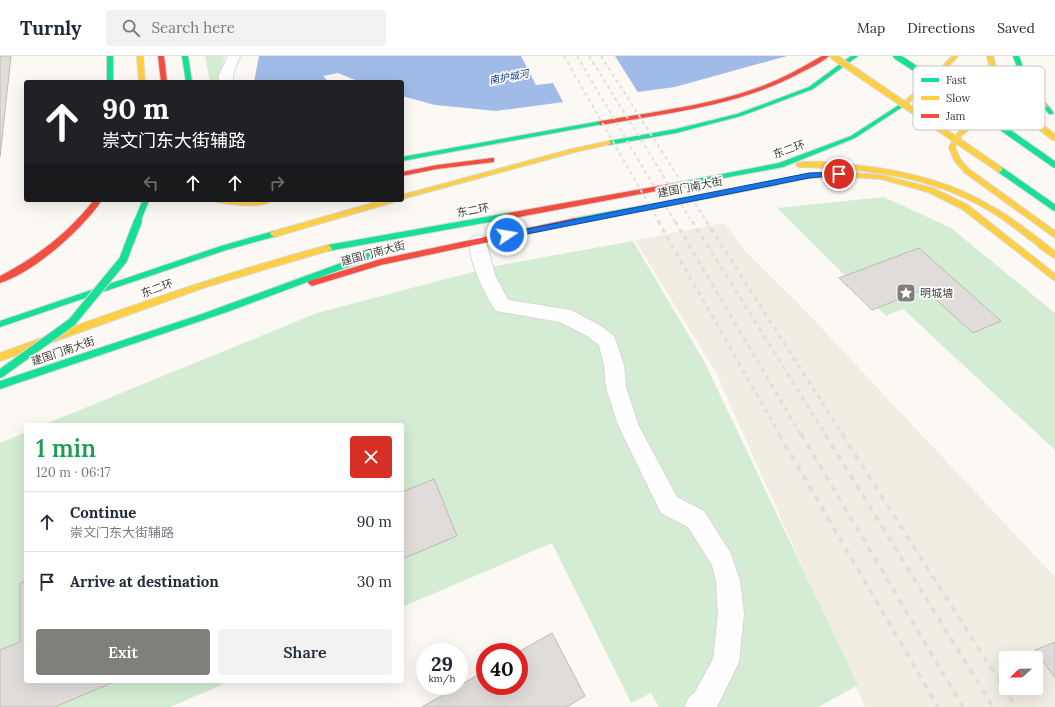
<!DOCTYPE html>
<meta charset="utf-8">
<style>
body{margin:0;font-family:Lora,"Noto Sans SC",serif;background:#f2f2f3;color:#1f2937;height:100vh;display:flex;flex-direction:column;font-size:15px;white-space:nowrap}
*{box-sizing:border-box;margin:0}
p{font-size:13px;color:#747a83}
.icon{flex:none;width:22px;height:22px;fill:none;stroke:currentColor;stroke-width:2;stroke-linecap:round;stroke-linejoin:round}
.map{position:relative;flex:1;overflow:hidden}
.drawer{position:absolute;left:24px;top:367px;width:380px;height:260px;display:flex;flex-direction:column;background:#fff;border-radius:4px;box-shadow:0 4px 16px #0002}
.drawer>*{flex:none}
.guide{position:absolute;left:24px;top:24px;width:380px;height:122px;border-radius:4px;box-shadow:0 4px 16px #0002;background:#202124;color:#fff;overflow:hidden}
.needle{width:26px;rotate:248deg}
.buttons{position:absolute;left:999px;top:595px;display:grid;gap:8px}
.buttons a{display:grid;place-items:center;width:44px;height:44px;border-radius:4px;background:#fff;box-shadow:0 4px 16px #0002;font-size:20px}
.speed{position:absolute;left:416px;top:587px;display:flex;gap:8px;font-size:20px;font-weight:700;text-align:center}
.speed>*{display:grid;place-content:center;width:52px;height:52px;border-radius:50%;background:#fff;box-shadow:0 4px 16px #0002;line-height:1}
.speed small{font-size:10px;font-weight:400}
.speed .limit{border:6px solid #d22;background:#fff;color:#111}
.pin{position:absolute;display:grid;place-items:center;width:34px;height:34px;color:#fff;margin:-17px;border:2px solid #fff;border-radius:50%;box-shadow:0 1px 4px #0007}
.me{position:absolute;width:44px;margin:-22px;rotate:78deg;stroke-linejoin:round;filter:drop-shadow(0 0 3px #0008)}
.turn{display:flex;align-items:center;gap:14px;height:84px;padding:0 12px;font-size:18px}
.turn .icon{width:52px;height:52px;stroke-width:2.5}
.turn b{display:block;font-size:28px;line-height:34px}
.lanes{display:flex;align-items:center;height:38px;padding:0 12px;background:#0003;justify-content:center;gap:20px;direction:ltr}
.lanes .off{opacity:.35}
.round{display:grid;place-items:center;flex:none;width:42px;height:42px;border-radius:4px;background:#f2f2f3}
.headline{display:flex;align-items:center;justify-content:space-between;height:68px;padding:0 12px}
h1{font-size:24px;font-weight:600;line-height:30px;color:#1e9e55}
.action{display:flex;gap:8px;margin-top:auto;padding:8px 12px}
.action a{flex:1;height:46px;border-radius:4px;background:#807f7b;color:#fff;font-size:16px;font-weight:600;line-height:46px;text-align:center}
.action a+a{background:#f2f2f3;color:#1f2937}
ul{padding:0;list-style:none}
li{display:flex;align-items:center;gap:12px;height:60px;padding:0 12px;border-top:1px solid #e0e1e3}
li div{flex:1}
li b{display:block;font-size:15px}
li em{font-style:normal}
header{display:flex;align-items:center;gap:24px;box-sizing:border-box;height:56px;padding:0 20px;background:#fff;border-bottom:1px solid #e0e1e3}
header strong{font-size:19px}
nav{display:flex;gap:22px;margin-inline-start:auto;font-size:14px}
.search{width:280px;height:36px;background:#f2f2f3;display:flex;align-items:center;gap:10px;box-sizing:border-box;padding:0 14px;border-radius:4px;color:#747a83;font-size:15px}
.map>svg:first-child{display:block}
.built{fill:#f2ede3;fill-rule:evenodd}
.green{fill:#d3ecd3}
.water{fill:#a0bbe8}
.pier{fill:#fcf9f5}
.building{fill:#e0dcda;stroke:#bdbab7}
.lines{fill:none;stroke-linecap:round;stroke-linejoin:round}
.street-casing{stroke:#d9d7d3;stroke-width:2}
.fast-casing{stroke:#d9d7d3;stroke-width:2}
.slow-casing{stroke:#d9d7d3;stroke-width:2}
.jam-casing{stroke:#d9d7d3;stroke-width:2}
.street{fill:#fffefe;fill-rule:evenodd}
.fast{fill:#16e098;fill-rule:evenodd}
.slow{fill:#ffcf43;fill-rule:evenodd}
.jam{fill:#f24e42;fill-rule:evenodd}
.rail-far2{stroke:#e0dfdd;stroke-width:2;stroke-dasharray:3.5 3.5;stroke-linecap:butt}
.rail-far1{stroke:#e0dfdd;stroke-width:3;stroke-dasharray:4.5 4.5;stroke-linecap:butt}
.rail{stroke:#e0dfdd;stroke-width:3.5;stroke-dasharray:6 6;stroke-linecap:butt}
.fast-bridge-far1-casing{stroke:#d9d7d3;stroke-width:8;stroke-linecap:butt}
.fast-bridge-casing{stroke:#d9d7d3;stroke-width:10;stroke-linecap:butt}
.slow-bridge-casing{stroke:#d9d7d3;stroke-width:8;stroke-linecap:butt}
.fast-bridge-far1{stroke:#16e098;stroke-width:6}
.fast-bridge{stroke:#16e098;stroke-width:8}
.slow-bridge{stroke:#ffcf43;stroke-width:6}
.route{fill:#1a73e8;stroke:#114b97}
.labels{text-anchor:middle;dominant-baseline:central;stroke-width:3.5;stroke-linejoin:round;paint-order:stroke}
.far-water-label{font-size:10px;font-style:italic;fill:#083985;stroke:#fff}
.street-label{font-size:11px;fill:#3e3d39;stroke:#fff}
.poi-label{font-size:11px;fill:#3e3d39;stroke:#fff;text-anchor:start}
.key{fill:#fff;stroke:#c5c5c4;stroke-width:1}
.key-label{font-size:11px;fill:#3e3d39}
</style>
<header>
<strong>Turnly</strong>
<div class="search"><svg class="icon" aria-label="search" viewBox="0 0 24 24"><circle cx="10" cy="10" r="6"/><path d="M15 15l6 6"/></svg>Search here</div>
<nav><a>Map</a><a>Directions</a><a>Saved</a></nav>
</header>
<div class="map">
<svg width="1055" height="651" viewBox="0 0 1055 651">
<rect width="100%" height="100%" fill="#fcf9f5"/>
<path class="built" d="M724,167L744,194L797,246L1055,521V651H865L716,317L635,184ZM1006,602H1036V632H1006Z"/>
<path class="green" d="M205,0H225L217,26H210Z
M884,141L951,172L1055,257V394L903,253L886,260L777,152Z
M633,185L704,305L858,629L818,651H659L651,637L631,647L552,487L402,551V369H43L317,257L495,210Z
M26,376V625H231L170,651H0V387Z"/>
<path class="water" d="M259,0H787L675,31L496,55L435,49L402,40V26H360L338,17L323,20L328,25L327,26H254Z"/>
<path class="pier" d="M521,0H615L639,38L564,48L553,27L536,29Z"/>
<path class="building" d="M0,0H11L0,101Z
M919,192L1001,265L973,277L924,233L872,254L839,222Z
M434,423L457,480L402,503V436Z
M26,525V625H116L55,651H0V594L20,586V527Z
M552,577L585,640L567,651H422L485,615V630H519L518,596Z
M1055,586V622L1035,594Z"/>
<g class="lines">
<g class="street-casing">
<path id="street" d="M228,0H240L233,19V26H219V19Z
M478,179L484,181L486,185L495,219L508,244L571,254L601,270L614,280L624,309L626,331L638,368L648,387L677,441L704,455L730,496L740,524L744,558L739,606L717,651H685L689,641L695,636L713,603L718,558L716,524L712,509L688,471L661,457L618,369L606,331L604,309L599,289L587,280L560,266L496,255C486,241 463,196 472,181Z"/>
</g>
<g class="fast-casing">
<path id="fast" d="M107,0H113V26H107Z
M182,0H188L192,26H186Z
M851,0H858L813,33L741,60L676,77L609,89L606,87L609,85L676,73L737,58L809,31Z
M1013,0H1019L1028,25L1053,56V58H1049L1022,25Z
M902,47L907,48L855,82L783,111L681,130L677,128L681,126L779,107L851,80Z
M601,65L603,66V68L402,105V101Z
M775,125L779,127L777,129L575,168L571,165L575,162Z
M508,157L511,158V162L328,195L324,192L328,189Z
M274,175L277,176V180L226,194L0,271V265L221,190Z
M390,189L394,192L393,194L227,256L0,333V325L202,258Z"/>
</g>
<g class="slow-casing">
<path id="slow" d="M137,0H143L145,26H139Z
M952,0H958L933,27L906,49H902V47L929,25Z
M1042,45L1047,49V51L1008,55L977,68L962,79L955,91L960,103L969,113L1055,175V182L965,117L954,104L949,91L957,77L973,66L1005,52L1040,49L1039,47Z
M609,85L611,86V88L575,96L402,143V139L572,93Z
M797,107C813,104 838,107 854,109C903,114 951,125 993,151C1015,163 1035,180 1055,195V202C1047,199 1039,191 1033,186C1018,175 1004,163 988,154C930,120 865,112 799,111L796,109Z
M839,116L881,119L933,132L968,149L1055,218V225L962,153L928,136L881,123L839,120L809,122L775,129L771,127L775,125L809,118Z
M212,144H273C262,153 230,148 216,146Z
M383,144H395L394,146L274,181L270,178L271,176Z
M328,189L332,192L331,194L206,231L0,305V297C108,258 216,219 328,189Z"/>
</g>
<g class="jam-casing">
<path id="jam" d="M158,0H164L167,26H161Z
M822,0H829C821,7 810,12 800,17C739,50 668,57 601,69L598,67L601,65C656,55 713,49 765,29C785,21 803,11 822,0Z
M492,102H494V106L437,113L402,120V116L437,109Z
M681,126L685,128L683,130L508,163L504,160L508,157Z
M94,144H102C82,174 34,216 0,227V220C37,201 68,177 94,144Z
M575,162L578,163V167L381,209L312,230L308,227L309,225L381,203Z"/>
</g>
<use href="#street" class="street"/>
<use href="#fast" class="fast"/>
<use href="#slow" class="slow"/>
<use href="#jam" class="jam"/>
<path class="rail-far2" d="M564,0L659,166
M577,0L675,166
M589,0L692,166
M601,0L707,166"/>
<path class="rail-far1" d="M658,165L780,379
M675,165L801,379
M692,165L826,379
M706,165L843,379"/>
<path class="rail" d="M779,378L938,651
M801,378L963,651
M825,378L993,651
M842,378L1016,651"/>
<g class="fast-bridge-far1-casing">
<path id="fast-bridge-far1" d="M896,0L947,33L1055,109
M999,113L1055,152
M137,166L146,144"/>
</g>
<g class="fast-bridge-casing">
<path id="fast-bridge" d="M0,318L72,266L123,204L138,165"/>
</g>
<g class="slow-bridge-casing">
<path id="slow-bridge" d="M833,0L999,113
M990,0L996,23L1030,63L1055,82"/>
</g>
<use href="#fast-bridge-far1" class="fast-bridge-far1"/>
<use href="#fast-bridge" class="fast-bridge"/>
<use href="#slow-bridge" class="slow-bridge"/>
</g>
<path class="route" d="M839,116L843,118L842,119L809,122L507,182L503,179L507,177L809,117Z"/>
<defs>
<g id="sight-square" transform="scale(1)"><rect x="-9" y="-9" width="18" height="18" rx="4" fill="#807f7b" stroke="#fff"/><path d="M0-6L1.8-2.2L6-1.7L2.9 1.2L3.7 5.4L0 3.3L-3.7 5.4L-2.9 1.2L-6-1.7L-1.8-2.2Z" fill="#fff"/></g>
</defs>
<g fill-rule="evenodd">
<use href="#sight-square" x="906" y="237"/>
</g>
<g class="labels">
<g class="far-water-label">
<text transform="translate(509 21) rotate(-11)">南护城河</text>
</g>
<g class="street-label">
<text transform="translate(789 93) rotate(-20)">东二环</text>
<text transform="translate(690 131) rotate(-11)">建国门南大街</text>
<text transform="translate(473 154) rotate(-10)">东二环</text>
<text transform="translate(373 197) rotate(-15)">建国门南大街</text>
<text transform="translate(157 232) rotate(-20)">东二环</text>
<text transform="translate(63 295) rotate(-19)">建国门南大街</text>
</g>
<g class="poi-label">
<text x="920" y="237">明城墙</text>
</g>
</g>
<rect x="913" y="10" width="132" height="64" rx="6" class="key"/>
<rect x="921" y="22" width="18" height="4" fill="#16e098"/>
<rect x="921" y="40" width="18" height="4" fill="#ffcf43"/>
<rect x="921" y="58" width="18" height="4" fill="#f24e42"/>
<g class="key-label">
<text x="946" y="28">Fast</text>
<text x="946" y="46">Slow</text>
<text x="946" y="64">Jam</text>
</g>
</svg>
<div class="buttons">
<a><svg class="needle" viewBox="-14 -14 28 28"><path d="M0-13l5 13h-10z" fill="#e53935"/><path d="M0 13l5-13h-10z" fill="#747a83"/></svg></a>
</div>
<div class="speed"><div>29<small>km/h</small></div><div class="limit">40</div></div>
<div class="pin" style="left:839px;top:118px;background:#d93025"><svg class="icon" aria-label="arrive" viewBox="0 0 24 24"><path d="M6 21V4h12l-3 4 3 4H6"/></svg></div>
<svg class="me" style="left:507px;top:179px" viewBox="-20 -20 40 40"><circle r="17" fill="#1a73e8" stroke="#fff" stroke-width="3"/><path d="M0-11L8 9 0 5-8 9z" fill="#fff"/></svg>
<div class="guide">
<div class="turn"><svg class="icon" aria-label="ahead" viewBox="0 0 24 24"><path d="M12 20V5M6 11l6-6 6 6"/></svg><div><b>90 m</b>崇文门东大街辅路</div></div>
<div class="lanes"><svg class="icon off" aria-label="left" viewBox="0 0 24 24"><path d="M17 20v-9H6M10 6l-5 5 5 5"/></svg><svg class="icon" aria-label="ahead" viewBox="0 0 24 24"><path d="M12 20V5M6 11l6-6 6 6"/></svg><svg class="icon" aria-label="ahead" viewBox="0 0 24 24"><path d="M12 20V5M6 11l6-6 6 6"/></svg><svg class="icon off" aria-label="right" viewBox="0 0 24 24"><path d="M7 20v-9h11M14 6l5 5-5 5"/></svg></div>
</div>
<section class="drawer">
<div class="headline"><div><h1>1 min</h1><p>120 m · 06:17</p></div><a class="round" style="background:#d93025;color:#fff"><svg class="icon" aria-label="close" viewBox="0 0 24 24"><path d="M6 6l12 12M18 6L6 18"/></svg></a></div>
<ul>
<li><svg class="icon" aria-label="ahead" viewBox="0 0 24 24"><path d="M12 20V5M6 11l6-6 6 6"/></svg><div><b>Continue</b><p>崇文门东大街辅路</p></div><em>90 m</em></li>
<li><svg class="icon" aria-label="arrive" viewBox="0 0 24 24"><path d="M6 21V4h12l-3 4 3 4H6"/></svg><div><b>Arrive at destination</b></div><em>30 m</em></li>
</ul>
<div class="action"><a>Exit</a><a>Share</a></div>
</section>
</div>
